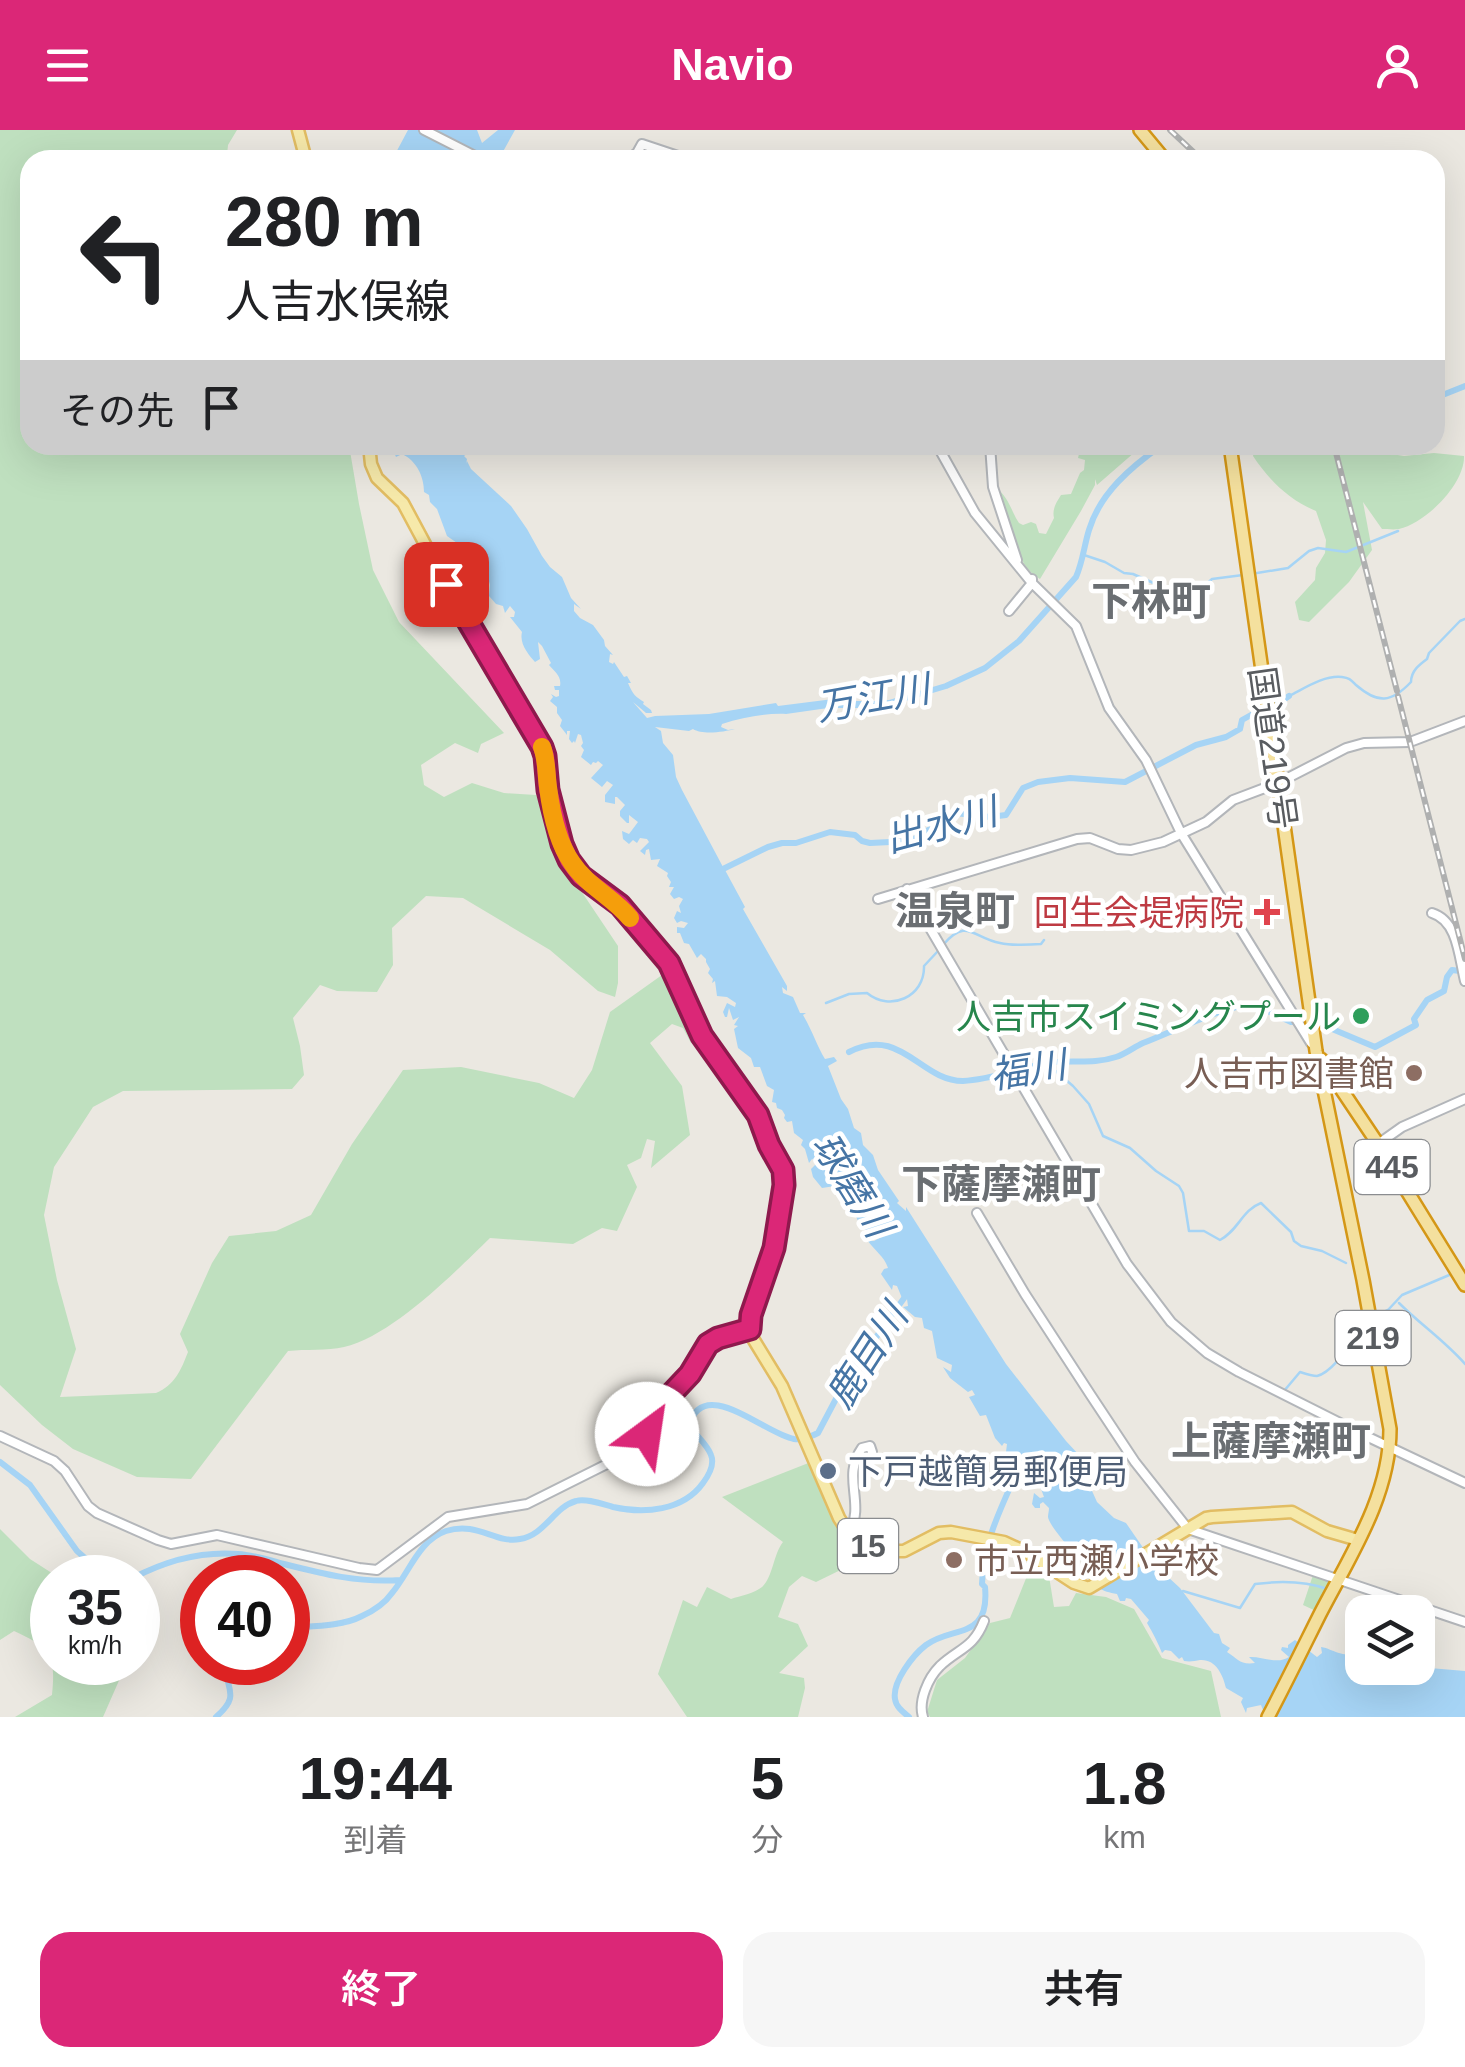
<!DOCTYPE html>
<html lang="ja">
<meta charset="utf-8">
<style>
body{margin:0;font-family:Arial,"Noto Sans JP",sans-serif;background:#f6f6f6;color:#202124;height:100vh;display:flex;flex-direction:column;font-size:38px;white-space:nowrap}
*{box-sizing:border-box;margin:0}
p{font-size:32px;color:#757577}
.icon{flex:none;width:55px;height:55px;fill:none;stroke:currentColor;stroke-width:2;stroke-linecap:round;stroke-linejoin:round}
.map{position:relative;height:1587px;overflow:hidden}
.side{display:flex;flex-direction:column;background:#fff;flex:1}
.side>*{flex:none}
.top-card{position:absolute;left:20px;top:20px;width:1425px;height:305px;border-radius:30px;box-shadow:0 10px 40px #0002;background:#fff;color:#202124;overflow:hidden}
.buttons{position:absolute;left:1345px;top:1465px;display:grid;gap:20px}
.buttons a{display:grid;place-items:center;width:90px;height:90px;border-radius:20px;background:#fff;box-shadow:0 10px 40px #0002;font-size:50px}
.speed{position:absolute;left:30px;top:1425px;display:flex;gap:20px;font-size:50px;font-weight:700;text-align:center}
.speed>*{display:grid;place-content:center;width:130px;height:130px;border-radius:50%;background:#fff;box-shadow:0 10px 40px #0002;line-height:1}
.speed small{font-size:25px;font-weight:400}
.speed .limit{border:15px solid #d22;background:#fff;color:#111}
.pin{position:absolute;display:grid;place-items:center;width:85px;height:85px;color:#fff;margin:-42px;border-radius:20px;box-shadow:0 5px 15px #0006}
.me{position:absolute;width:110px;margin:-55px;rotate:31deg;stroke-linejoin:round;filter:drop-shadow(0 0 8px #0008)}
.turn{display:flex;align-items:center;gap:35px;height:210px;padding:0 40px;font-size:45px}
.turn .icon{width:130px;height:130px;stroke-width:2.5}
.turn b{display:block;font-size:70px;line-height:85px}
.then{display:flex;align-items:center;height:95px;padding:0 40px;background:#0003;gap:20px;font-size:38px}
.eta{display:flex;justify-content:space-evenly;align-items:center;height:170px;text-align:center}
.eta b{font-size:60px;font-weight:600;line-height:70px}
.action{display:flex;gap:20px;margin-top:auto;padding:20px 40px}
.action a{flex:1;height:115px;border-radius:30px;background:#db2777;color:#fff;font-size:40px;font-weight:600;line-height:115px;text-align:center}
.action a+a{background:#f6f6f6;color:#202124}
header{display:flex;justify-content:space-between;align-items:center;height:130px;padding:0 40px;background:#db2777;color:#fff;font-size:45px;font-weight:600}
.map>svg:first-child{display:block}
.green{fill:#bfe0bf}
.water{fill:#a6d4f5}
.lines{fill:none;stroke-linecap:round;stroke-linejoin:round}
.stream{stroke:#a6d4f5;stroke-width:2.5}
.river{stroke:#a6d4f5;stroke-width:6}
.tertiary-casing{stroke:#b3b6ba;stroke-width:12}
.primary-casing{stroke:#e2bd63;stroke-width:15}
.trunk-casing{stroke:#d49717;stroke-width:16}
.tertiary{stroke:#fff;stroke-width:8}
.primary{stroke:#f6e9aa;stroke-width:10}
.trunk{stroke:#f4e09e;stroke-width:11}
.rail-casing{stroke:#afb0b0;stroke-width:6}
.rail{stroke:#fff;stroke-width:2.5;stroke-dasharray:8;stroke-linecap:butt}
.route-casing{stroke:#8e194d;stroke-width:25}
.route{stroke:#db2777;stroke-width:18}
.slow{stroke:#f59e0b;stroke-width:18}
.health-dot{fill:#e0444e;stroke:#fff;stroke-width:4}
.leisure-dot{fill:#2e9e5b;stroke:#fff;stroke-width:4}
.education-dot{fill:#8d6e63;stroke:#fff;stroke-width:4}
.service-dot{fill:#5c6f8a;stroke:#fff;stroke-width:4}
.labels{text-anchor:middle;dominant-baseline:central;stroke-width:9;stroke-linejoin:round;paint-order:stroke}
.shield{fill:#fff;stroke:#8b8d90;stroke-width:2.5}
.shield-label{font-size:32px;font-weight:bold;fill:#595c60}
.street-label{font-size:35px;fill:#595c60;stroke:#fff}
.health-label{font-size:35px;fill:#be3a42;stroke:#fff;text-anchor:end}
.leisure-label{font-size:35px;fill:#27864d;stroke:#fff;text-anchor:end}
.education-label{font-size:35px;fill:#785e54;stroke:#fff;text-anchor:end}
.service-label{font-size:35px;fill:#4e5e75;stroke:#fff;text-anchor:start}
.water-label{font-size:38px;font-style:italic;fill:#4675a5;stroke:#fff}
.quarter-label{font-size:40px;font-weight:bold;fill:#6a6e72;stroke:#fff}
</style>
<header><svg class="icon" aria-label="menu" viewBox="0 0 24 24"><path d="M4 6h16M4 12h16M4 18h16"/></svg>Navio<svg class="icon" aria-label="person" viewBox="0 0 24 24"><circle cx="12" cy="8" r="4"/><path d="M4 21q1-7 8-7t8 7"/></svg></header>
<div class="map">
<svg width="1465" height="1587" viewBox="0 0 1465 1587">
<rect width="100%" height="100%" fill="#ebe8e1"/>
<path class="green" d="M0,0H237L228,15L227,25L256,30H30V315H349L359,374L373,440L399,492L504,603L481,614L478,623L455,613L421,635L424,655L444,667L472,653L504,663L536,665L546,684L555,722L618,816V853L615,867L598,861L550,820L463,768L426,766L392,798L393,835L377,862L337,861L320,855L293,888L300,916L304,945L292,959L123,961L93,977L54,1037L44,1085L57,1150L76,1219L60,1267L156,1263C175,1255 181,1240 188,1222L180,1204L212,1133L229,1106L276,1101L311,1085L352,1014L403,940L461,937L539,953L574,968L592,940L610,882L669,840L698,909L691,913L683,898L672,894L650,913L682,956L690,1005L651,1038L655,1011L647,1009L641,1028L627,1035L637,1057L617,1101L602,1098L573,1114L490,1108C454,1143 392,1206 344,1217C327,1221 306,1219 288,1221L191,1349L137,1347L73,1319L42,1295L0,1255Z
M1081,315H1143L1097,355L1095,349V355L1081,381L1040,449C1016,435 1018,412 1008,390C1004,379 1000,369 996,358C1009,367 1011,381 1019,393L1023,395L1031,392L1036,394L1039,403L1046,404L1054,388C1052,379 1056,373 1061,365L1071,364L1080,343L1084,340L1085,330L1078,328Z
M1255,315H1373L1379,322L1404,326L1434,323L1464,326C1465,354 1426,393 1399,399C1393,400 1388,399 1382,399L1363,372L1372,420L1349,452L1309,492L1299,490L1295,472L1315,450L1316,438L1325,423L1326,410L1316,381C1289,370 1269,350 1253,326Z
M811,1332L859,1431L816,1452L802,1446L789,1457L778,1487L798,1494L808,1516L779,1543L804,1548L805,1558L798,1587H687L658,1544L683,1470L697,1477L707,1457L731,1469C740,1466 755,1463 762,1457C773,1447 773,1425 783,1412L722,1367Z
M0,1399L30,1429L58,1447L52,1448V1532L124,1533L121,1546L103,1587H15L52,1565C56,1524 51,1518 14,1501L0,1510Z
M1033,1431L1048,1440L1054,1477L1069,1476L1076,1463L1106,1467L1134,1479L1162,1528L1211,1541L1221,1587H930L927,1582L937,1550L965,1528L990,1493L1010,1488Z
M1313,1445L1333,1452L1316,1481L1303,1475Z"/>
<path class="water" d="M408,0H477L482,13L498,0H515L500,27L492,30H392Z
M380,315H463L468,323L464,326L467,329L466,334L467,331L471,339L511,376L527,399L542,426L550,437L562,447L571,468L581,479L574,474V481L580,488L593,495L604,510L605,516L613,525L610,524L609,532L613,534L614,532L624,547L627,546L631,553H628C633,565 636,567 644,572L643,574L651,580L652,583H646L633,572L647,588L655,586L709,584L776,573L778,576L849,567L844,571H891L868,578H828L786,584C767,583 744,587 722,594L721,597L728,600L735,599C724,602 702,605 693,599L689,601L655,597L661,601L663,613L673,625L676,647L682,660L723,737L728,738L725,740L745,777L743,779L787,856V861L782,857L783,863L793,867L800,883H806L803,885C813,902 817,916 825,929L834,927L837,931L828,936L841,969L848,979L854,998L861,1003L863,1015L873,1025L878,1040L899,1071L897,1073L906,1081V1077L1006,1234L1066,1311L1093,1340L1090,1342L1086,1339L1084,1343L1097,1372L1114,1388L1126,1393L1155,1435L1180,1458L1214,1503L1219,1504L1222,1513L1230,1518L1227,1522C1238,1529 1240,1535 1255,1533L1249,1527C1262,1526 1277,1535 1289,1527L1281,1520L1282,1517L1288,1518V1515L1295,1510L1317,1527L1322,1523L1321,1517C1328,1518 1332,1521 1339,1523C1347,1526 1352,1522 1362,1526V1538L1418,1537L1465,1541V1587H1273L1263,1580L1261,1575L1247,1578L1246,1583L1241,1572L1243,1568L1226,1558C1223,1545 1216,1529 1200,1530C1195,1531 1190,1532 1184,1531L1182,1527L1179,1529L1171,1521L1165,1520L1162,1523C1158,1513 1153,1503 1147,1493L1149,1490L1131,1469L1126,1468L1125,1471H1120L1117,1464C1102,1461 1093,1459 1091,1440L1087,1437L1091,1435L1090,1431L1085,1434C1076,1426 1049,1396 1048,1387C1048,1384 1049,1381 1049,1378L1043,1372L1040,1374V1378H1035L1032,1374L1034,1363L1040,1368L1044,1367L1041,1359L1015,1337H1009L1008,1331L1020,1335L1018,1328H1013L1006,1322L1007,1314L1004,1313L1002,1316L995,1308L986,1285L980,1286L969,1267L975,1265L972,1260L968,1262L950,1248L943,1237L951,1242L952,1235L937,1228L932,1201L924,1198L922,1188L915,1187L903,1177L908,1176L907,1169L902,1168L897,1156L893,1155L892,1160L881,1144L884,1139L888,1138C884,1126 875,1121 867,1110L874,1111L881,1107L877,1104L873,1106L867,1104L865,1098L860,1097L867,1091L864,1090L859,1093L851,1076L854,1069L849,1070L843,1065L845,1062L842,1060L841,1062L835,1056L822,1058L813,1047L811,1039L818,1032L812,1029L809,1033L805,1019L801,1015L803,1010L794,1003L792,991L787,992L784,988L785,985L782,980L777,978L776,973L772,972L774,960L767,956L760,937H754L751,928L738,918L734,899L738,896L734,895L739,887L733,890L729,878L727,887H725L723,882L727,873L735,877L736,873L727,867L717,866L715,851L712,853L713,849L708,843L710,839L706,832V829L701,824L697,828L689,814L684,813L680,803H677V797L684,798L688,793L681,791L677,793L674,788L677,781L681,783L679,776L683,769L679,767L674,769L670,764L674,757H669L671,752L667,746L668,743L657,736L660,729L651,730L649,719L646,720L645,725L640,721L649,712L647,709L640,708L637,713L633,710L629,714L623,709L622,701L629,704L638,692L629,685V693H627L620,686V681L625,675L617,667H615V674L605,672V665L613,655L607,651L602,657L591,648L603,635L598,631L596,633L593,632L591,635L581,627L584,620L581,616L583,613L581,605L578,604L575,613L574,611L572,613L569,609L570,601H567V605L560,596L562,590L557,583V577L550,571L553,567L551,564L556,567L559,566V560H555L554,556H560C562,546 554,541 549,535L551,533L542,516L538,512L540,529L535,532C529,525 519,514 522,502L510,487H514L515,482L510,476L505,483L503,476L496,474L489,466L490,455L485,436H482L474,428V430L468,422L466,425L464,418L459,419L457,413L447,406L437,379L430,372L429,365L424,362C424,347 417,331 402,324L396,327C393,318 389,316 380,315Z"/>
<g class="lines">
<path class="stream" d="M1084,425L1105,432L1124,443L1133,444L1167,459L1202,458L1212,449L1243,445
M1251,444L1288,438L1309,421L1318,418L1346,422L1398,401
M1289,566C1305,558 1324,545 1342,547C1350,548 1351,550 1356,555C1378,574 1391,573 1411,552C1411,541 1419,535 1427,529L1429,523L1460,491L1465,489
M943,815C967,787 973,808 1000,813C1013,816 1027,815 1041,814L1044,810
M826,873L849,864L867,863C890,882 925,867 924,836L938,821
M1046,933L1073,956L1089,974L1103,1006L1130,1018L1156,1041L1179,1056L1183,1063L1189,1101H1204L1220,1110C1238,1101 1242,1080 1261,1073L1291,1102L1294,1111L1301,1116L1322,1121L1346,1133
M1399,1173C1421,1195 1445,1211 1465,1234
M1375,1186L1388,1180L1402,1165L1454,1143
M1284,1261L1300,1242C1303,1243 1313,1246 1317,1246C1333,1243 1355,1208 1365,1196
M1183,1461L1240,1478L1255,1454C1278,1451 1305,1451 1327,1459"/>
<path class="river" d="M1435,268L1465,256
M877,574L889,573L946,556L985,538L1019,511L1076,447C1083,431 1084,416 1089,400C1100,363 1131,337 1162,315
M723,739L768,717L782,713H796L830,702L855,705L862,711L870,713L911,711L955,683L990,687L1006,685L1023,658L1038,652L1070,648L1125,652L1196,615L1226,607L1240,599L1242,590L1260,580L1270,579L1289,566
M849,922C901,895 920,951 963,951C991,950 1019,938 1047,933C1070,929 1092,935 1116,927C1126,924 1134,917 1143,913C1172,902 1224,876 1253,874L1291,892H1305L1325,896L1375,917L1416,895L1414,889L1427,870L1444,861L1447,847L1452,840L1460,841
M0,1332L30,1355L77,1421L108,1448
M133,1448C167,1430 200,1421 238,1424C254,1425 269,1430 284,1434C323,1444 359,1453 400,1450
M288,1498C311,1496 341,1497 362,1486C373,1481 385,1473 392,1463C409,1443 419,1410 446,1401C478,1391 495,1414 520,1409C545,1405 554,1377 576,1371C586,1368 602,1374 613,1377C644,1384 683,1381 703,1353C709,1345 715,1335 711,1325C707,1314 695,1305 689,1295C704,1245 765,1304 794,1309C803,1310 810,1307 818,1303L847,1248L907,1164
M216,1587C242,1564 225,1560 225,1532
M909,1587C903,1582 896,1577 895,1569C892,1552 913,1525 926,1515C952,1495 990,1511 985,1457L982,1454C983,1410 1004,1372 1021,1333"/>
<g class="tertiary-casing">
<path id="tertiary" d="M424,0L483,30
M627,30L637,23L642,14L690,30
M937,315L975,383L1032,453L1076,496L1109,578L1146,630L1181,703L1311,913
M990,315L993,357L1017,430
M1009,481L1032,453V449
M907,759L1127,1134L1171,1192L1207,1223L1239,1242L1366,1306L1465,1353
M878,769L1077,709L1090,708L1118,719L1131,720L1163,712L1206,692L1233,670L1278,653L1346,618L1364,613L1410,612L1465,591
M1432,783C1458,791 1459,827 1465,851
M1378,1014L1402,997L1465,969
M977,1083L1025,1164L1090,1264L1135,1332L1188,1399L1465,1492
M0,1306L54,1331L65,1341L88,1376L97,1383L158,1410L171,1414L217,1405L359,1438L377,1440L448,1387L527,1374L625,1325L643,1311L657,1279L690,1244L708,1214L718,1207L750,1199
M849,1404C866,1372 841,1348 862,1318L870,1316L872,1322
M923,1587C918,1571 928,1548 940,1536C959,1518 973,1519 984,1491"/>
</g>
<g class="primary-casing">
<path id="primary" d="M298,0L306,30
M369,315L371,334L377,348L403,373L464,487L542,617L545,626L548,660L563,714L569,730L581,746L620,775L669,833L702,906L758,985L769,1015L783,1040L784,1055L774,1118L751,1185L752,1207L782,1256L839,1388L851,1407L863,1414L888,1421H904L939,1403L951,1402L1004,1412L1028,1423L1074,1453L1089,1458L1206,1388L1212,1387L1292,1382L1327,1401L1358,1410"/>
</g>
<g class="trunk-casing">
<path id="trunk" d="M1140,0L1165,30
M1230,315L1316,921L1363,1150L1390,1299C1390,1366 1350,1426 1320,1484C1303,1518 1286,1553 1268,1587
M1321,929L1378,1014L1465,1155"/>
</g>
<use href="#tertiary" class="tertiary"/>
<use href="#primary" class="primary"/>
<use href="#trunk" class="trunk"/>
<g class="rail-casing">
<path id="rail" d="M1170,0L1202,30
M1334,315L1397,561
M1398,566L1465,829"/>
</g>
<use href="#rail" class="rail"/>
</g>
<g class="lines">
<g class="route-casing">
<path id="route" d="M446,454L542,617L545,626L548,660L562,714L569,730L581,746L620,775L669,833L702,906L758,985L769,1015L783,1040L784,1055L774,1118L751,1185L750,1199L718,1208L708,1214L690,1244L657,1279L647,1304"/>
</g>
<use href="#route" class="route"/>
<path class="slow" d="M542,617C547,630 546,643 548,657C551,681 558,713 572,733C587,756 613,767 630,788"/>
</g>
<path class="health-dot" d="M1262 767h10v10h10v10h-10v10h-10v-10h-10v-10h10z"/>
<circle class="leisure-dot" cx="1361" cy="886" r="10"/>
<g class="education-dot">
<circle cx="1414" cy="943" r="10"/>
<circle cx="954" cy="1430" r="10"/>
</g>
<circle class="service-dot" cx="828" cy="1341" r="10"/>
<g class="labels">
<g class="shield">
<rect x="1354.5" y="1010" width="75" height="54" rx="8"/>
<rect x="1335.5" y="1181" width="75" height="54" rx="8"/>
<rect x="838" y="1389" width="60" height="54" rx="8"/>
</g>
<g class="shield-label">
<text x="1392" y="1037">445</text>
<text x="1373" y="1208">219</text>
<text x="868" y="1416">15</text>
</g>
<g class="street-label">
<text transform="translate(1273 618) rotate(82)">国道219号</text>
</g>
<g class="health-label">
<text x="1244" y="782">回生会堤病院</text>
</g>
<g class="leisure-label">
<text x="1341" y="886">人吉市スイミングプール</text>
</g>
<g class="education-label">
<text x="1394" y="943">人吉市図書館</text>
<text x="974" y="1430" text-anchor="start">市立西瀬小学校</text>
</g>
<g class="service-label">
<text x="848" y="1341">下戸越簡易郵便局</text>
</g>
<g class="water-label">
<text transform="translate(873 568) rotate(-10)">万江川</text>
<text transform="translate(941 695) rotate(-15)">出水川</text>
<text transform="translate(1028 940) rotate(-9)">福川</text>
<text transform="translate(852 1055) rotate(58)">球磨川</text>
<text transform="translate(867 1226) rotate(-57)">鹿目川</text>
</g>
<g class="quarter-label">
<text x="1151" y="471">下林町</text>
<text x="955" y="781">温泉町</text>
<text x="1001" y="1054">下薩摩瀬町</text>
<text x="1271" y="1311">上薩摩瀬町</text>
</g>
</g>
</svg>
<div class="buttons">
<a><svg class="icon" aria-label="layers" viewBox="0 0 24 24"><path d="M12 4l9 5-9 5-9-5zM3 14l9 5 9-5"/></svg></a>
</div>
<div class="speed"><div>35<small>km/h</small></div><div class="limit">40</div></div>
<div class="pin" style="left:446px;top:454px;background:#d93025"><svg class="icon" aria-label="arrive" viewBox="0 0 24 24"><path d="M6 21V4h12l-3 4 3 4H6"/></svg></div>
<svg class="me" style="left:647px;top:1304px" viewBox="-20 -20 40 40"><circle r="19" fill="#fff"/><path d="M0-13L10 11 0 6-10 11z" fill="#db2777"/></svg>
<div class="top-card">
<div class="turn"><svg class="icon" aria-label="left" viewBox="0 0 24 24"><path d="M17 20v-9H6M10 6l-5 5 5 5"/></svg><div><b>280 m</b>人吉水俣線</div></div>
<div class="then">その先<svg class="icon" aria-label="arrive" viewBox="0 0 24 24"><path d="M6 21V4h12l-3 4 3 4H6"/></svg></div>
</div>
</div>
<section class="side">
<div class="eta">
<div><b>19:44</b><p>到着</p></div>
<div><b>5</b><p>分</p></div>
<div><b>1.8</b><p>km</p></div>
</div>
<div class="action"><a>終了</a><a>共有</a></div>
</section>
